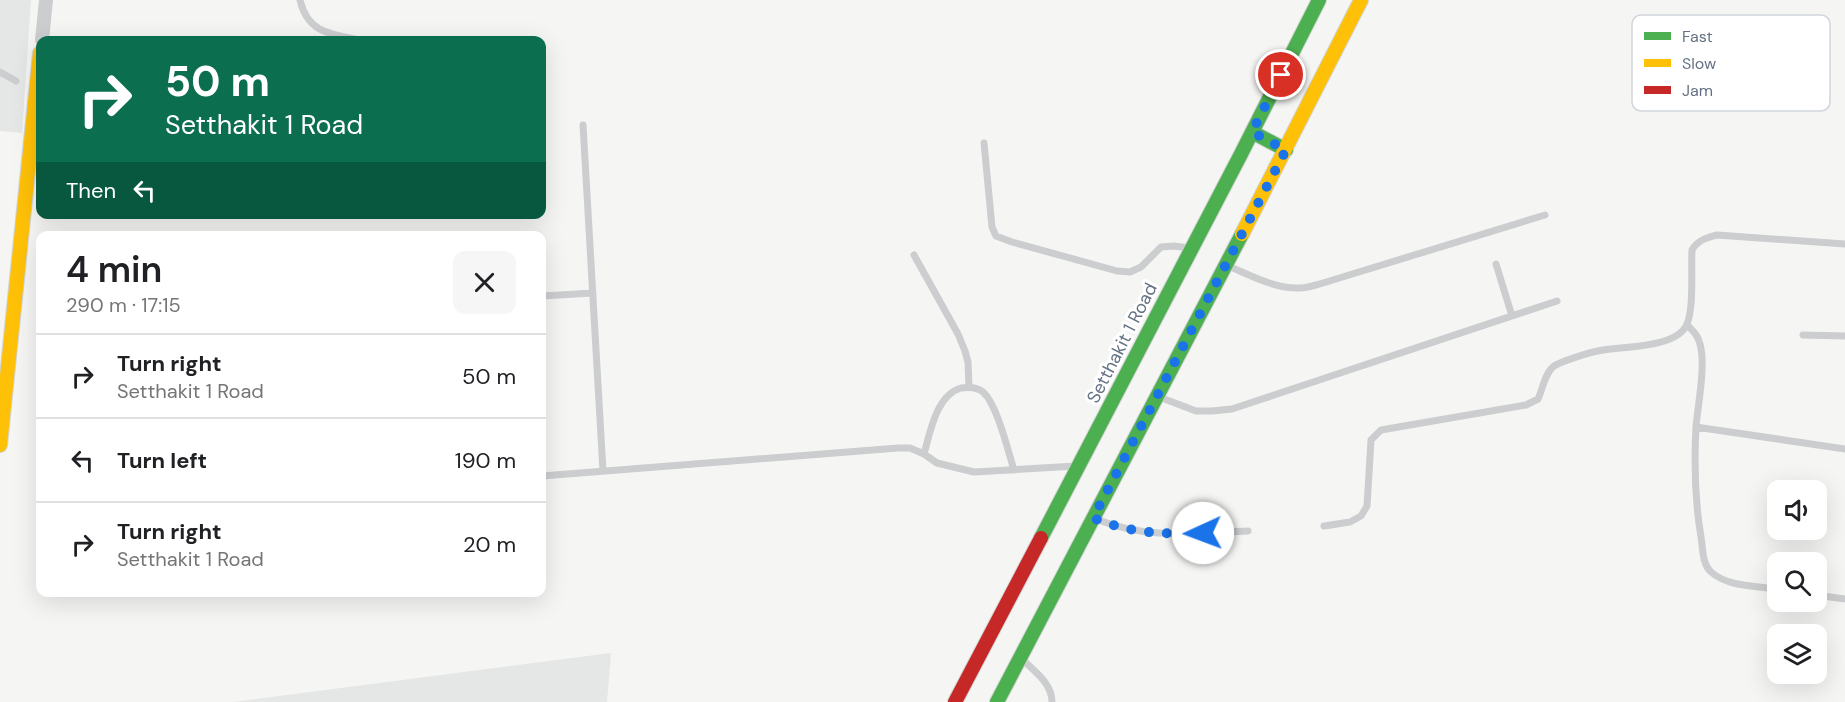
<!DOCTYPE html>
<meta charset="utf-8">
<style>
body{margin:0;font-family:"DM Sans",sans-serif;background:#f6f6f6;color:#202124;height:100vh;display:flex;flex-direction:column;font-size:22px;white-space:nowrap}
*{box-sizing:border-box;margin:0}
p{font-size:20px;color:#757577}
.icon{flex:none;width:33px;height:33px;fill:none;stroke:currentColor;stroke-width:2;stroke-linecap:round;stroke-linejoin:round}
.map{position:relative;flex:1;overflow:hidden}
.sheet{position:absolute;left:36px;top:231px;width:510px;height:366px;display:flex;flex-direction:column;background:#fff;border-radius:12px;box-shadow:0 6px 24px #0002}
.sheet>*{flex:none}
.top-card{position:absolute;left:36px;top:36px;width:510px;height:183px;border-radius:12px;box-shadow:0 6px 24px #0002;background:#0b6e4f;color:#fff;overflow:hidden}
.buttons{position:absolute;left:1767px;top:480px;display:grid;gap:12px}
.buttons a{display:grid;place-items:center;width:60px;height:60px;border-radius:12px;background:#fff;box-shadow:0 6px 24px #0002;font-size:30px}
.pin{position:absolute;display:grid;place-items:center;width:51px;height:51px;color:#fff;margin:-26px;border:3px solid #fff;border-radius:50%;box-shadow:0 2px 6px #0007}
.me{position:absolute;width:66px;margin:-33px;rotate:268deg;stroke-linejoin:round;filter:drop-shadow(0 0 4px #0008)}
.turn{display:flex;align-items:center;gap:21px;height:126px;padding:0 30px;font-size:27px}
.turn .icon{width:78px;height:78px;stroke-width:2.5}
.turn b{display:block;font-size:42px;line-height:51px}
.then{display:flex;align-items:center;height:57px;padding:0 30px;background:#0003;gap:12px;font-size:22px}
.round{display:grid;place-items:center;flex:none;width:63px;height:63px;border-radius:12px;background:#f6f6f6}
.overview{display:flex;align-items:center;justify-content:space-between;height:102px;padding:0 30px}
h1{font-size:36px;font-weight:600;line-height:45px}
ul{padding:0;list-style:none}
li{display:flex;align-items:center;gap:18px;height:84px;padding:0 30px;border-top:2px solid #e0e0e0}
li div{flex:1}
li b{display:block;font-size:22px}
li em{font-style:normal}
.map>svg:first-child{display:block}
.built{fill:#e5e7e6}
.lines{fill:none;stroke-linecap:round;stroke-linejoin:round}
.fast-casing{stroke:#d2d3d3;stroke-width:16}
.slow-casing{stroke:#d2d3d3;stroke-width:16}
.jam-casing{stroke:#d2d3d3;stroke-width:16}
.lane{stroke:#cccdcf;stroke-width:7}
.street{stroke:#cccdcf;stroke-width:14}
.fast{stroke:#4caf50;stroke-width:14}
.slow{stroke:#ffc107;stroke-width:14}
.jam{stroke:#c62828;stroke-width:14}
.route{stroke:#1a73e8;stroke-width:10;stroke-dasharray:0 18}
.labels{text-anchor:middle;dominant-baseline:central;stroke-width:6;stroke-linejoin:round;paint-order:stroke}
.street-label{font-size:18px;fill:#657284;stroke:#fff}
.key{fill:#fff;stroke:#d1d5da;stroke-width:1.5}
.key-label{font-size:16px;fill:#657284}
</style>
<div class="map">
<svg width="1845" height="702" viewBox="0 0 1845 702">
<rect width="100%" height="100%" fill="#f5f5f4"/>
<path class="built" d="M0,0H31L22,133L0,131Z
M611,653L607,702H233Z"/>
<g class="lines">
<g class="fast-casing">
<path id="fast" d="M1252,132L1286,150
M1041,538L1241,154L1319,0
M997,702L1242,234"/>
</g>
<g class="slow-casing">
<path id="slow" d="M1242,234L1361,0
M0,445L40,53"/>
</g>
<g class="jam-casing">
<path id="jam" d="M955,702L1041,538"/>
</g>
<path class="lane" d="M300,0C307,31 328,34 355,39
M0,72L16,81
M583,125L603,471
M984,143L992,227L996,236L1012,242L1117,271L1130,272L1141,267L1161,247L1174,246L1189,248
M914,255L958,334L965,351L968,362L969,387
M1496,264L1512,316
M1228,266C1250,275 1275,289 1300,288C1308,288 1316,285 1323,283L1545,215
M542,296L593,293
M1687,325C1693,331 1698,335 1700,344C1706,366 1698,403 1696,427C1694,463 1695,501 1701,537C1703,548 1702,564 1711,572C1728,587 1756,586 1778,589
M1803,335L1845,336
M1159,397L1196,411H1212L1232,409L1557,301
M1696,427L1845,449
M924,454C930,433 936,395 961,388C968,387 977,387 983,392C997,404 1008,451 1014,470
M542,476L898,448H910L924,454L937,463L974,472L1076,466
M1096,519C1148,540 1193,533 1248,531
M1324,526L1350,522L1361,516L1367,506L1371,440L1381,430L1526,405L1538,399C1543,388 1545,373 1554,366C1560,362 1590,352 1598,351C1620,346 1677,349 1687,324C1694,308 1691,269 1692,250C1698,240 1706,238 1717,235L1845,244
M1816,595L1845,599
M1022,659C1034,671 1052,683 1052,702"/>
<path class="street" d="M42,40L46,0"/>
<use href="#fast" class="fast"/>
<use href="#slow" class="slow"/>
<use href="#jam" class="jam"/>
</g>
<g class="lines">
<path class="route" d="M1203,533C1159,534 1134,534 1093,518L1286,150L1252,132L1281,75"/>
</g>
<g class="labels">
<g class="street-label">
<text transform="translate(1122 343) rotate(-63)">Setthakit 1 Road</text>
</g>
</g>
<rect x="1632" y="15" width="198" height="96" rx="9" class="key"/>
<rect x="1644" y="32" width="27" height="8" fill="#4caf50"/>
<rect x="1644" y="59" width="27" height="8" fill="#ffc107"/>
<rect x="1644" y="86" width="27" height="8" fill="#c62828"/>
<g class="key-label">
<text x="1682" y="42">Fast</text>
<text x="1682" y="69">Slow</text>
<text x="1682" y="96">Jam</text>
</g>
</svg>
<div class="buttons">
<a><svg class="icon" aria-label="sound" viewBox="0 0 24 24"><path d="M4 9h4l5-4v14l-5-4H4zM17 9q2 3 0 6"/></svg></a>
<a><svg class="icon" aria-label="search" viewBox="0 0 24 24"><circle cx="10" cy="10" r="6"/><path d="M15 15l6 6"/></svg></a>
<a><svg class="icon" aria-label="layers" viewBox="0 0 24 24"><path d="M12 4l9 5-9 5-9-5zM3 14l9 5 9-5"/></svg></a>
</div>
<div class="pin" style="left:1281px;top:75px;background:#d93025"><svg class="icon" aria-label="arrive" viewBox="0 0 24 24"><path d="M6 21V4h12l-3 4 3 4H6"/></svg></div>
<svg class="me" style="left:1203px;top:533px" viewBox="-20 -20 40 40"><circle r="19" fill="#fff"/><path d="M0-13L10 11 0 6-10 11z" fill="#1a73e8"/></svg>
<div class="top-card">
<div class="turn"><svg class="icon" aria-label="right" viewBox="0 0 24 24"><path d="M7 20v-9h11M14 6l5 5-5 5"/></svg><div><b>50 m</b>Setthakit 1 Road</div></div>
<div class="then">Then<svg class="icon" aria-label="left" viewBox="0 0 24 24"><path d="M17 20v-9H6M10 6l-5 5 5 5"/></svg></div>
</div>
<section class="sheet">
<div class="overview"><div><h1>4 min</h1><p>290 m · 17:15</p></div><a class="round"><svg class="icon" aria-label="close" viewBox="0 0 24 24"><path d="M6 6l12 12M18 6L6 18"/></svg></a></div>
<ul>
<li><svg class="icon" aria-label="right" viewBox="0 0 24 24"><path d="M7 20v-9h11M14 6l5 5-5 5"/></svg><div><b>Turn right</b><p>Setthakit 1 Road</p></div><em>50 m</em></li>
<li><svg class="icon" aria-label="left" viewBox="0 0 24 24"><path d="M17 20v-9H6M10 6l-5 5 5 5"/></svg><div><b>Turn left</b></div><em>190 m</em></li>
<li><svg class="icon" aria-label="right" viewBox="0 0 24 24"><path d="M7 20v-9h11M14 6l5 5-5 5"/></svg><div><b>Turn right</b><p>Setthakit 1 Road</p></div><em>20 m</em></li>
</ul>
</section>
</div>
